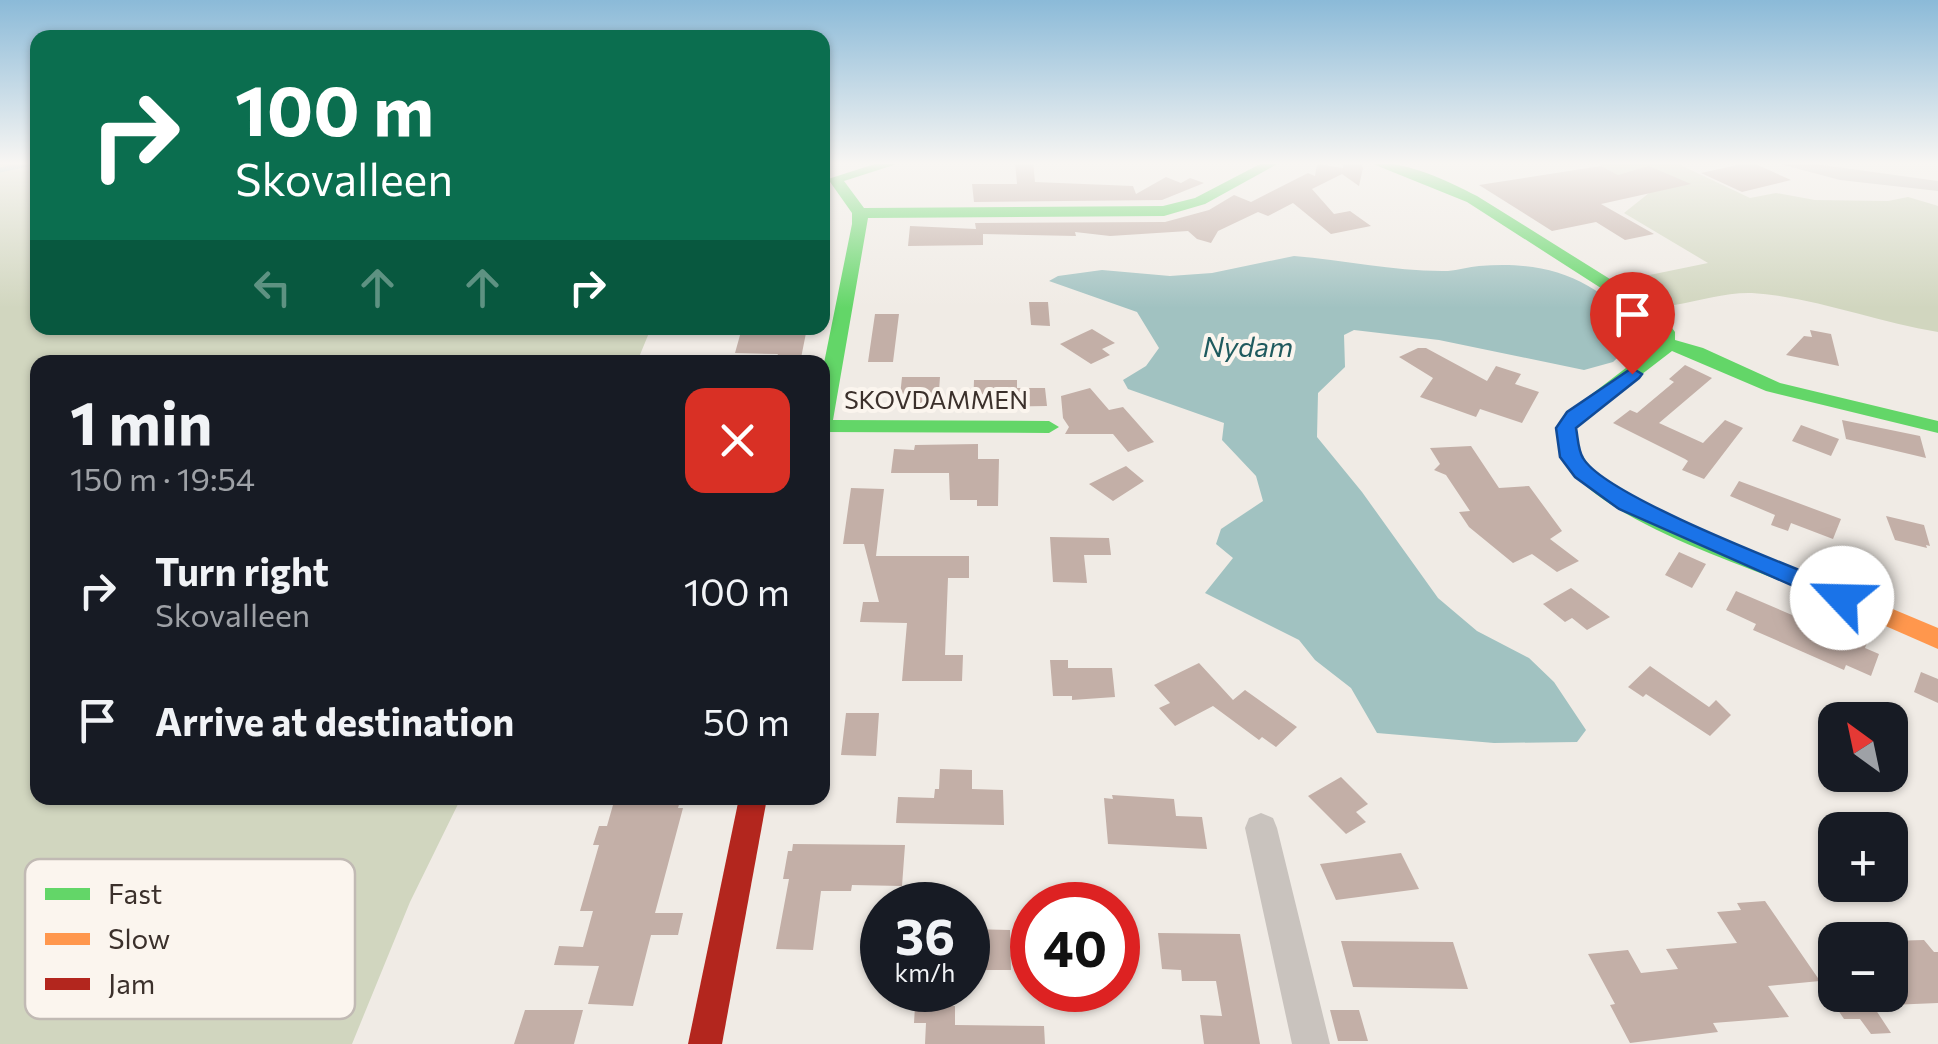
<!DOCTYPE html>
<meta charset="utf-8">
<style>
body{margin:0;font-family:Commissioner,sans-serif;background:#20242c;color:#f1f3f6;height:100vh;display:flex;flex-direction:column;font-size:38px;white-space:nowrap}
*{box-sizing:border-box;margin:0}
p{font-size:32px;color:#9ea1a6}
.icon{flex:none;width:55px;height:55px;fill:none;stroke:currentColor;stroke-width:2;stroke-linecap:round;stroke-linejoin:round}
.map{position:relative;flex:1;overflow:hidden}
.panel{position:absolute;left:30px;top:355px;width:800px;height:450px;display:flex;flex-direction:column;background:#171b24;border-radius:20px;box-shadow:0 2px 8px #0004}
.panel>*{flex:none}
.hud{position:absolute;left:30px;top:30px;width:800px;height:305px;border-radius:20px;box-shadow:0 2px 8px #0004;background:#0b6e4f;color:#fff;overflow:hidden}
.needle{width:65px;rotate:327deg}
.fabs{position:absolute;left:1818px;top:702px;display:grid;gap:20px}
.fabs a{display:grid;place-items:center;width:90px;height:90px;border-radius:20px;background:#171b24;box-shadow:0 2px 8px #0004;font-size:50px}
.speed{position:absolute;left:860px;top:882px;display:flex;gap:20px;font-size:50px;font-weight:700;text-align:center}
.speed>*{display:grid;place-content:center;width:130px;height:130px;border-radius:50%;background:#171b24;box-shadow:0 2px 8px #0004;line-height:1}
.speed small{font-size:25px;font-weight:400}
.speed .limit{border:15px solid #d22;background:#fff;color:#111}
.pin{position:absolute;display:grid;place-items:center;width:85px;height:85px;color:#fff;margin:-102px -42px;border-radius:50% 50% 50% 0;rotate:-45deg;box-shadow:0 0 10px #0007}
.pin .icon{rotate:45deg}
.me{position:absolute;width:110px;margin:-55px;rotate:294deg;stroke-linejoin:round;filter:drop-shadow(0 0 8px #0008)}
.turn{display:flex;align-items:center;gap:35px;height:210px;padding:0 40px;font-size:45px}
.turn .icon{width:130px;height:130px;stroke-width:2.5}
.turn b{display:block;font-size:70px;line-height:85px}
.lanes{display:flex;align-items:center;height:95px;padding:0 40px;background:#0003;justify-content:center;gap:50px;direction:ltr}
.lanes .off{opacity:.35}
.round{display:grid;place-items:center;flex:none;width:105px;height:105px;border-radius:20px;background:#20242c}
.head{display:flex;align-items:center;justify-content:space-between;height:170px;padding:0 40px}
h1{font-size:60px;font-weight:700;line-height:75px}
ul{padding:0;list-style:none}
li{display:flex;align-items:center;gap:30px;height:130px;padding:0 40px}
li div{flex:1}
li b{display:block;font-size:38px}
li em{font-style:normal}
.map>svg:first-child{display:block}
.green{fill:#d1d6bf}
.water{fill:#a1c2c1}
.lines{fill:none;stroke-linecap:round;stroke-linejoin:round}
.stream{stroke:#a1c2c1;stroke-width:5}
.building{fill:#c3afa7}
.street{fill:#c9c3be;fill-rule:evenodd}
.fast{fill:#63d668;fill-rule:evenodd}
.slow{fill:#ff974d;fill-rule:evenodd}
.jam{fill:#b3261e;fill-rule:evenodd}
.route{fill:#1a73e8;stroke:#114b97;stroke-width:2.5}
.labels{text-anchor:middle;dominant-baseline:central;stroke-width:8;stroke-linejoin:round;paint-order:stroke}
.street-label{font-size:25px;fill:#3b302b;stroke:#fbf5ee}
.water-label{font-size:28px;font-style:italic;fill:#1f5a5e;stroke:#fbf5ee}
.key{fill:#fbf5ee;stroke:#c1bab4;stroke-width:2.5}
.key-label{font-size:28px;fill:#3b302b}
</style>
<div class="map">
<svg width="1938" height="1044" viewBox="0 0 1938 1044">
<rect width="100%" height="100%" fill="#f0ebe5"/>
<path class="green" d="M0,162H37L38,328H651L637,362H38V798H461L410,902L352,1044H0Z
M1585,162H1674L1750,198L1776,193L1815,200L1888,201L1908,197L1935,205L1938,206V332C1875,322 1815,297 1752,293C1728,292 1699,301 1674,305L1630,279L1708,263L1624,213L1649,193L1598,164Z"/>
<path class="water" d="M1294,256C1345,260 1397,272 1448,271C1458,270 1469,267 1479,266C1549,260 1597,279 1643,333L1613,362L1584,370L1439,340L1354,330L1344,335L1345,367L1318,393L1317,437L1362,492L1438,598L1477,631L1529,658L1554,682L1586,730L1577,742L1494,743L1377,733L1351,688L1315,660L1299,640L1205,593L1233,558L1216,544L1221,529L1263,501L1256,476L1222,440L1224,423L1128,389L1123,380L1146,366L1159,348L1137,312L1049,281L1058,276L1102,270L1170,276L1212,273Z"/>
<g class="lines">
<path class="stream" d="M0,170L37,162"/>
</g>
<path class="building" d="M1015,162H1033L1035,182L1133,186L1136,194L1166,177L1181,183L1190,178L1204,183L1162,200L974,202L972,184H1017Z
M1344,162H1360L1363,168L1359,186L1342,174L1312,189L1334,214L1350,211L1371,226L1331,234L1293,203L1268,216L1258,212L1218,231L1211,243L1197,239L1188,231L1110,236L1075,232L1076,236L983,234V245L908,246L910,226L976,229L975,223L1165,222L1209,210L1234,195L1251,202L1308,173L1315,176L1317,164L1343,168Z
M1751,162L1791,180L1742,192L1701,173Z
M1601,166L1618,175L1649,166L1691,184L1601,204L1654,234L1625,240L1596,222L1552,231L1479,185Z
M1029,302H1048L1050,326L1031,325Z
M875,314H899L893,362H868Z
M742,328H807L801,358H776L778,354L735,353Z
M1092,329L1115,343L1102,349L1110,355L1091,364L1060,344Z
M1810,330L1831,334L1839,366L1786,355L1804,336L1812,337Z
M1418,348H1426L1487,381L1496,366L1521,374L1515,384L1539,392L1522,423L1480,409L1476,417L1420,397L1433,378L1399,357Z
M1685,365L1712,378L1659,423L1703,443L1725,420L1743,428L1704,479L1682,470L1688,461L1685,459L1613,423L1630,410L1637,413L1674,382L1669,379Z
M902,377H940L938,405L913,404V396H900Z
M974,380H1017V388H1045L1047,406L973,407Z
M1090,388L1109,410L1123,407L1154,442L1128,452L1113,434H1065L1069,427L1063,418L1061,396Z
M1842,420L1920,436L1926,458L1846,439Z
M1801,425L1839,439L1831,456L1792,441Z
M978,444V459H999L998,506H977V500H950L949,473H891L894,449L914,450L915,445Z
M1471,446L1499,488L1529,486L1562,531L1550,539L1579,561L1557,572L1532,554L1513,563L1469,527L1459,512L1470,511L1446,475L1434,470L1440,464L1430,448Z
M1126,466L1144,481L1113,501L1089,484Z
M1739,481L1841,519L1833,539L1791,523L1788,531L1771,525L1775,515L1730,496Z
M851,488L884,489L876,556H969V578H948L945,655H963L962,681H902L907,623L860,622L863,602H879L864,544H843Z
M1886,516L1924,525L1930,546L1926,545L1927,548L1895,540Z
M1050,537L1109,538L1111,555H1084L1087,583L1053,582Z
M1679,552L1706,564L1692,588L1665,575Z
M1571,588L1610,617L1587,630L1572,618L1565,622L1543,604Z
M1736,591L1841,636L1849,619L1872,629L1865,648L1879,654L1871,676L1846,665L1844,670L1753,630L1756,624L1726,610Z
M1050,660H1068V668H1112L1115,697L1072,700V696H1053Z
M1199,663L1233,700L1245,690L1297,727L1276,747L1262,737L1259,740L1213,706L1175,726L1159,708L1170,703L1154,685Z
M1650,666L1709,707L1716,700L1731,715L1710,736L1646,694L1643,697L1628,687Z
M1921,672L1938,679V703L1914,692Z
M846,713H879L876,756L841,755Z
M940,769L972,770V789L1003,790L1004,825L896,823L898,797L934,798L935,789H939Z
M1341,777L1368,804L1356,812L1366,822L1346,834L1308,796Z
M1112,795L1174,799L1176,816L1202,817L1207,849L1108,844L1104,798L1113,799Z
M615,798H681L678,808H683L655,913H683L678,935H651L633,1006L588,1004L599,966L554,965L559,946L583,947L593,911H580L599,845H593L599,826H607Z
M793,844L905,845L902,886L852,885L851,891H821L813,950L776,949L789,879H783L788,851H792Z
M1401,853L1419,889L1336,900L1320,864Z
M1765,901L1820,981L1768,986L1789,1017L1713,1023L1718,1032L1630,1043L1610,1005L1615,1004L1588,954L1628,950L1641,973L1678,969L1666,949L1737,943L1717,912L1741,910L1737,903Z
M968,929L1010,930L1011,970H968Z
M1158,933L1240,934L1260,1044H1204L1200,1015L1222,1016L1216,981H1182L1181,970L1162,969Z
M1924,940L1934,952H1938V1003L1890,1005V941Z
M1341,941L1453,942L1468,989L1353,987Z
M1828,995H1866L1891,1033L1871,1034L1860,1019H1844Z
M915,1006H955V1025L1044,1026L1045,1044H925L926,1023H914Z
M525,1010H583L574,1044H514Z
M1330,1010H1359L1368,1041H1338Z"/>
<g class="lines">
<path class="street" d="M1772,162H1801L1938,181V191L1840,180Z
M1261,813L1273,818L1277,828L1330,1044H1292L1245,828L1249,818Z"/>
<path class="fast" d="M881,162H903L844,181L864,208L1163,206L1195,198L1264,162H1281L1205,204L1164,216L868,218L833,420L1049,421L1059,427L1049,433L822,432V373L852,224V213L828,179Z
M1368,162C1406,161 1444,179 1477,196L1658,309L1675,332V340L1703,348L1780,383L1938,421V433L1766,391L1672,351L1581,421L1576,428C1577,438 1578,450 1584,458C1617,508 1761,554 1817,577L1821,583L1817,589H1801C1738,563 1605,521 1567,465C1559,454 1557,442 1556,428L1567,413L1656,345L1657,332L1646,317L1467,202Z"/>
<path class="slow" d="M1809,574L1938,628V649L1801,589L1797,583L1801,577Z"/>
<path class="jam" d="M739,798H767L722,1044H688Z"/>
</g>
<linearGradient id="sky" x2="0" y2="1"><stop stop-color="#8bbad8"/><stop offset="0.53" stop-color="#f8f6f3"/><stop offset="1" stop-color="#f8f6f3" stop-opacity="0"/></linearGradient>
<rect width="1938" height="308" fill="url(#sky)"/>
<path class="route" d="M1632,368L1642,374L1639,378L1576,428C1578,438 1578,450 1583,458C1605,497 1801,570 1851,591L1855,598L1851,604H1834L1619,509L1575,477L1560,457L1556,428L1567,412Z"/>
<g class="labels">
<g class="street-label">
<text x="936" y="399">SKOVDAMMEN</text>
</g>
<g class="water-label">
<text x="1248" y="346">Nydam</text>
</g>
</g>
<rect x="25" y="859" width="330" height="160" rx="15" class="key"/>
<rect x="45" y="888" width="45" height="12" fill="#63d668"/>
<rect x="45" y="933" width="45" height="12" fill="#ff974d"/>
<rect x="45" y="978" width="45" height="12" fill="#b3261e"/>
<g class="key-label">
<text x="108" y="904">Fast</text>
<text x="108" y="949">Slow</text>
<text x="108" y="994">Jam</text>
</g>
</svg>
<div class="fabs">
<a><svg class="needle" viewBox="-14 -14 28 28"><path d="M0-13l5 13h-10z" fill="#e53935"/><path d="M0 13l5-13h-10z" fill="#9ea1a6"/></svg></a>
<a>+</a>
<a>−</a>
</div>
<div class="speed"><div>36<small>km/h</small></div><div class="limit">40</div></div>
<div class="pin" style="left:1632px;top:374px;background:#d93025"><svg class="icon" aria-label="arrive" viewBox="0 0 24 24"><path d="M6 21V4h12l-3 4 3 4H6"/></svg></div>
<svg class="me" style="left:1842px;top:598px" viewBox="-20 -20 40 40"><circle r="19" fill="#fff"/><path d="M0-13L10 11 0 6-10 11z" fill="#1a73e8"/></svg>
<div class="hud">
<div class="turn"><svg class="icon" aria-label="right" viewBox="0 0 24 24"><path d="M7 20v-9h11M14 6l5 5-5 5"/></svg><div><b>100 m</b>Skovalleen</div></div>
<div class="lanes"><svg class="icon off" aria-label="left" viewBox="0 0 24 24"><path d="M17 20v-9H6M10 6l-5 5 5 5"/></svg><svg class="icon off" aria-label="ahead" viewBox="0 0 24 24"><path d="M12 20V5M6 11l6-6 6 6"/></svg><svg class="icon off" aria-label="ahead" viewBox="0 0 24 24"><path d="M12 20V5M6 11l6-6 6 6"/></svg><svg class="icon" aria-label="right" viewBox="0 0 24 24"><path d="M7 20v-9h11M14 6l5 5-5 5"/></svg></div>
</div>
<section class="panel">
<div class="head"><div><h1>1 min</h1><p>150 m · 19:54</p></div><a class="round" style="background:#d93025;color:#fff"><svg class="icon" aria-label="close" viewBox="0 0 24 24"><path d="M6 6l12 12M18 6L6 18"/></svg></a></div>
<ul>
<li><svg class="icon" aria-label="right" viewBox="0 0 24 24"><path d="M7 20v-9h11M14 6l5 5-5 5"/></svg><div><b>Turn right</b><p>Skovalleen</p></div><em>100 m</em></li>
<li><svg class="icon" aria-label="arrive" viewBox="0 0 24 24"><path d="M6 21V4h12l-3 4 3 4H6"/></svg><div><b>Arrive at destination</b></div><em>50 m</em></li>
</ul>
</section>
</div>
